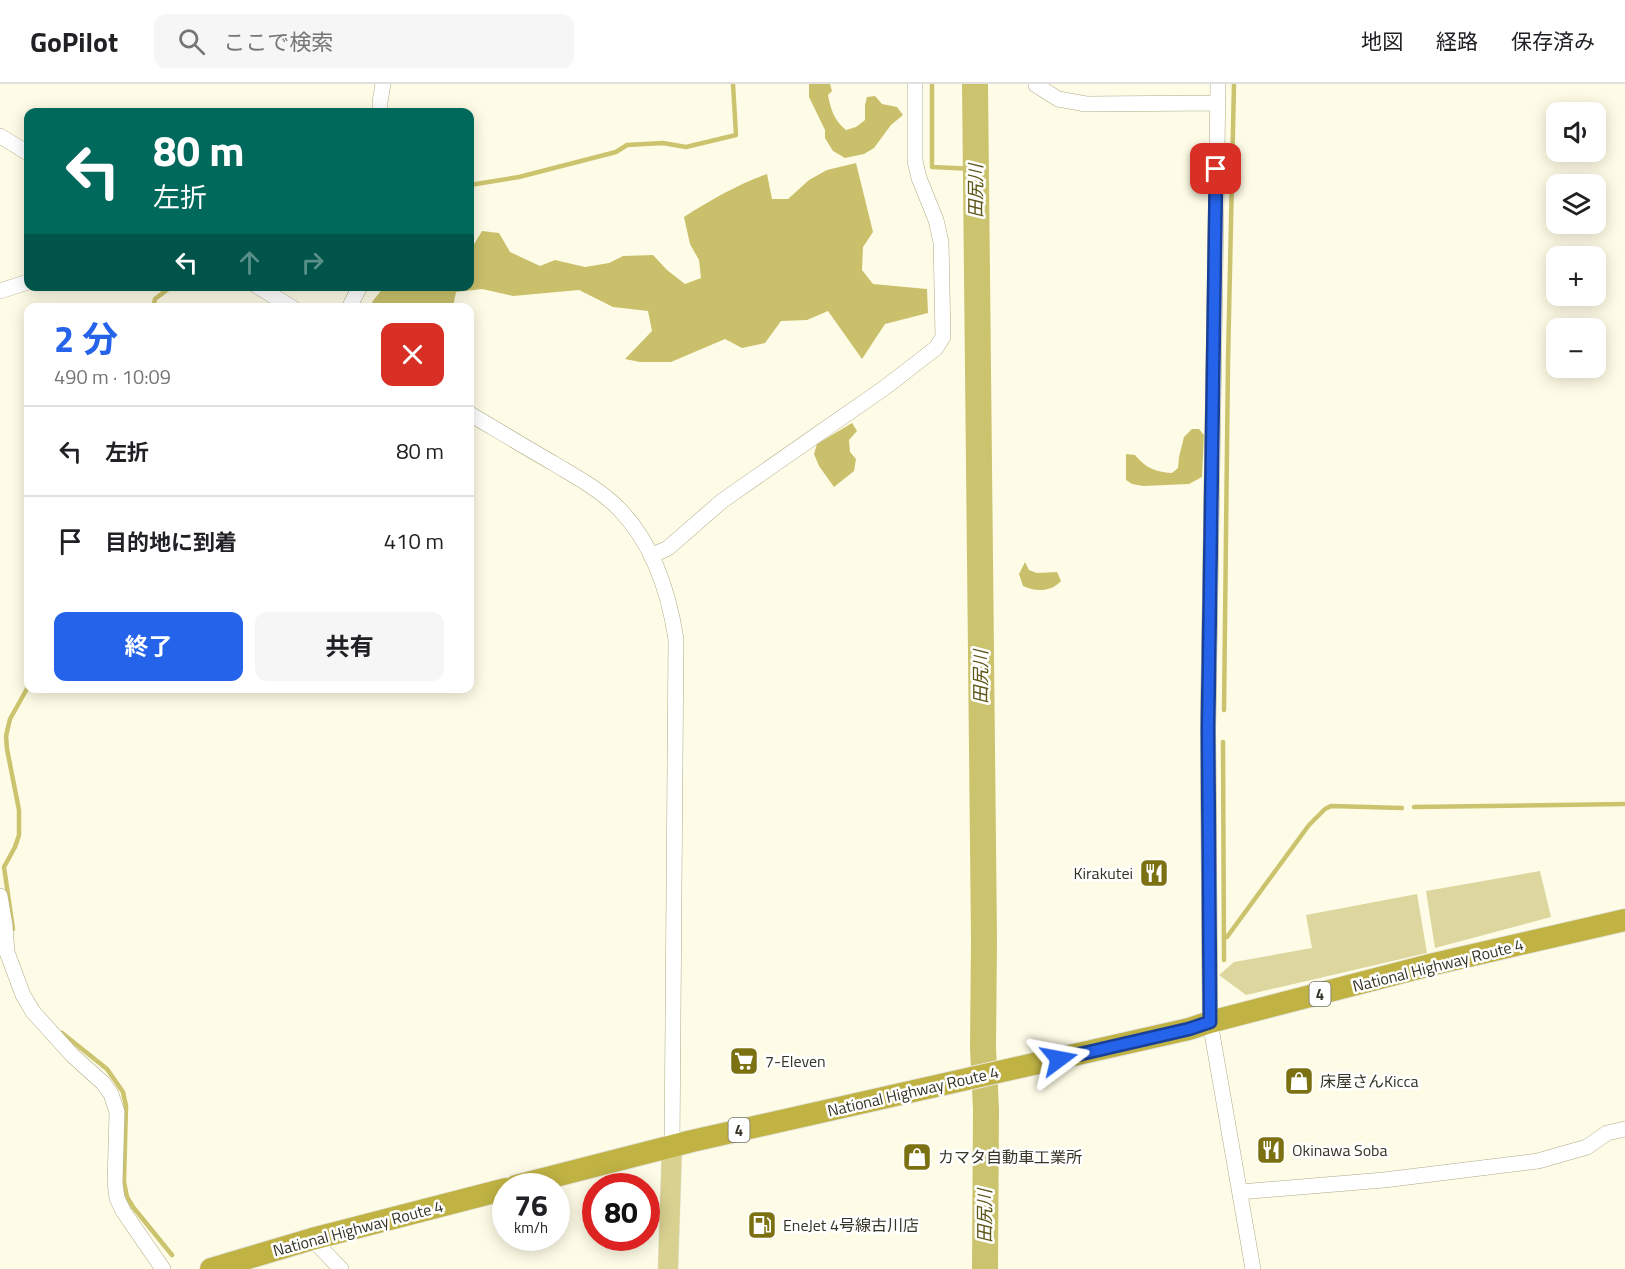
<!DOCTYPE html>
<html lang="ja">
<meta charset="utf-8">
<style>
body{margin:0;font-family:"Titillium Web","Noto Sans JP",sans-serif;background:#f6f6f6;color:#202124;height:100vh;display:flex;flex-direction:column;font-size:22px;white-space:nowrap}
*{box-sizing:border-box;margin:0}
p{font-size:20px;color:#757577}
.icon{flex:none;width:33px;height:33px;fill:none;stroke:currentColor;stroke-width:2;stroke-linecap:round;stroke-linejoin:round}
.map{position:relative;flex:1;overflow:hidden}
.panel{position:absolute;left:24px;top:219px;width:450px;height:390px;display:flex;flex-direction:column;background:#fff;border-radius:12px;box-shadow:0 3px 15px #0003}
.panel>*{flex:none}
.top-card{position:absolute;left:24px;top:24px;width:450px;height:183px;border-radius:12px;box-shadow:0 3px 15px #0003;background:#00695c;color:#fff;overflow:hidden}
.buttons{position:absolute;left:1546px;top:18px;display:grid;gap:12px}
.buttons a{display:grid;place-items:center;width:60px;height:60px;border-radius:12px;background:#fff;box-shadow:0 3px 15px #0003;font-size:30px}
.speed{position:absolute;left:492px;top:1089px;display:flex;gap:12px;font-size:30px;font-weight:700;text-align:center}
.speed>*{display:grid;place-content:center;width:78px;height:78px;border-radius:50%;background:#fff;box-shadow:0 3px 15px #0003;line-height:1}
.speed small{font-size:15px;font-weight:400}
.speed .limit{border:9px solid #d22;background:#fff;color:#111}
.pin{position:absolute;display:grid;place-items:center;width:51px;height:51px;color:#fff;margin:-26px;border-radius:12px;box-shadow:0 3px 9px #0006}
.me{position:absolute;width:66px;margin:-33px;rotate:77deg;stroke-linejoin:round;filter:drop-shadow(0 0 4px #0008)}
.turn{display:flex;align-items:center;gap:21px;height:126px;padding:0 30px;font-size:27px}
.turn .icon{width:78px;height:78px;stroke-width:2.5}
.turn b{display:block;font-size:42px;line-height:51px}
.lanes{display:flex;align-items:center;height:57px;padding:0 30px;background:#0003;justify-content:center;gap:30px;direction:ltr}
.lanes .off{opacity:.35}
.round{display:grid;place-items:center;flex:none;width:63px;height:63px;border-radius:12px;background:#f6f6f6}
.head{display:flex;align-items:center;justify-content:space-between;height:102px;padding:0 30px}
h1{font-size:36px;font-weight:700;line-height:45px;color:#2563eb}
.cta{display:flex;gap:12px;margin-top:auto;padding:12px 30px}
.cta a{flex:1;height:69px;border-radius:12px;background:#2563eb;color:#fff;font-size:24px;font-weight:700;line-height:69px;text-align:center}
.cta a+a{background:#f6f6f6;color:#202124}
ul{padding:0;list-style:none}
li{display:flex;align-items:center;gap:18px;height:90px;padding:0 30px;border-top:2px solid #e0e0e0}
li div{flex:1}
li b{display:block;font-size:22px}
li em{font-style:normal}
header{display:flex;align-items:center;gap:36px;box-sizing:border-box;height:84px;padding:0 30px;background:#fff;border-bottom:2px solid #e0e0e0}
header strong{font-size:28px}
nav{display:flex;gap:33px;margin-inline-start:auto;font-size:21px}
.search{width:420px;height:54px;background:#f6f6f6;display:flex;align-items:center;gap:15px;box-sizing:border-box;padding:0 21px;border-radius:12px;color:#757577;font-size:22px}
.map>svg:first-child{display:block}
.green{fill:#ddd79f}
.forest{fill:#cac06b}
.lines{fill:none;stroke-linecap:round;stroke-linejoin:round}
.stream{stroke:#ccc36e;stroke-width:4.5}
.river{stroke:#ccc36e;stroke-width:26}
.minor-casing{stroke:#aeaa86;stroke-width:16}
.major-casing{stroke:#e7e7e5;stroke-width:21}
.highway-casing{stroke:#e7e7e5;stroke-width:24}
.minor{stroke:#fff;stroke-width:15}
.major{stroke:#d9d18f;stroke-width:20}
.highway{stroke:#c0b344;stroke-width:22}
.route-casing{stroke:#184099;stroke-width:15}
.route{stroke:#2563eb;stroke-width:10}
.labels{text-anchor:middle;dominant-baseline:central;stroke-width:5;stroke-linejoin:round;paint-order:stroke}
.shield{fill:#fff;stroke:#727166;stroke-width:1.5}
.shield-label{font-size:15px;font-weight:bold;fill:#353425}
.poi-label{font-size:16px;fill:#353425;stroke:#fff;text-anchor:start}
.street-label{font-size:16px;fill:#353425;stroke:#fff}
.water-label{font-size:18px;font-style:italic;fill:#5d5617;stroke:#fff}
</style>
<header>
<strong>GoPilot</strong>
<div class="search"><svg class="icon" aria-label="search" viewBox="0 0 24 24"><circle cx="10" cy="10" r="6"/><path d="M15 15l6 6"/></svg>ここで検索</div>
<nav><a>地図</a><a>経路</a><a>保存済み</a></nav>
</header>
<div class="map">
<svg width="1625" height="1185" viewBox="0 0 1625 1185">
<rect width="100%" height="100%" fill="#fefce6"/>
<path class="green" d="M1540,787L1551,833L1435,864L1426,807Z
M1417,810L1427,869L1246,911L1219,891L1234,878L1312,864L1306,831Z"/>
<path class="forest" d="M809,0H830L832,7L828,11C831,26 834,36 846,46L856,43L865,36V21L867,13L875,12L882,20L897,23L903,31L891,41L874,64L864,70L845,74L833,67L825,54V46L809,13Z
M856,79L873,148L863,163L862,186L873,200L927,205L928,229L885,240L862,275L828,227L807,236L781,237L765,259L742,264L725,255L671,278H640L625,275L652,247L648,227L613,223L579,206L513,212L482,205L456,208L453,223H376L372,218L384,203L470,202V167L482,147L499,149L510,168L540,182L555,176L585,183L609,179L623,172L653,171L667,186L685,200L701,194L699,176L690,160L684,133C711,116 737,101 767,90L772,115H788L809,96L827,86Z
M852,339L857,347L849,356L850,368L856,375L854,387L834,403L819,382L814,370L817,360Z
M1192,345H1199L1204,351L1202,393L1189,400L1143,402L1132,400L1126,396V370L1135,371C1146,384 1155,388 1172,389L1178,384L1179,373L1184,353Z
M1025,478L1029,486L1037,489L1057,488L1061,497C1051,508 1036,508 1023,502L1019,490Z"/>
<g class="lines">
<path class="stream" d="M932,0V83L975,85
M470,101L519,93L616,68L627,61L663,59L686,63L736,51L733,0
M153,224L155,215L172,202
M1224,626L1228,277L1234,0
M1223,658L1224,876
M1414,723L1625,720
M13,845L4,783L15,763L19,751V726L7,665L6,652L10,635L28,603
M1227,853L1309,741L1325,725L1331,722L1402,724
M62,949L107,985L123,1008L126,1022L124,1098L127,1113L133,1123L172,1171"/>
<path class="river" d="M975,0L984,856L983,964L986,1025L985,1185"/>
<g class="minor-casing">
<path id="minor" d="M1036,0V1L1058,15L1086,20L1217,19
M1218,0L1208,645L1210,938L1253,1185
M380,28V18L383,0
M0,52L28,69
M257,202L293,224
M0,207L28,198
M349,224L360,202
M470,330C497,346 525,363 553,379C576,393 601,406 620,426C653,460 669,510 676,555L672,1062
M651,472L668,464L722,417L887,302L936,264L943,253L941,158L936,136L919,94L915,77V0
M0,812L5,841L7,868L23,911L33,928L72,971L103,999L111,1010L117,1028L115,1099L117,1114L123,1127L163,1185
M1240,1108L1384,1096L1538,1077L1587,1063L1607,1049L1625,1045
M312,1155L341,1185"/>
</g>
<g class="major-casing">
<path id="major" d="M668,1185L672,1062"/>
</g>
<g class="highway-casing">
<path id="highway" d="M516,1102L692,1057L1189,945L1210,938L1434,880L1625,836
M211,1185L312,1155L506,1105"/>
</g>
<use href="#minor" class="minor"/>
<use href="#major" class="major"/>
<use href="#highway" class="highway"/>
</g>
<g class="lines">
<g class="route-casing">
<path id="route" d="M1059,975L1189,945L1210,938L1208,645L1216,85"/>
</g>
<use href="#route" class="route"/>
</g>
<defs>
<g id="restaurant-square" transform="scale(1.5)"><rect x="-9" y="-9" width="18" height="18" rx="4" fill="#7c7112" stroke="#fff"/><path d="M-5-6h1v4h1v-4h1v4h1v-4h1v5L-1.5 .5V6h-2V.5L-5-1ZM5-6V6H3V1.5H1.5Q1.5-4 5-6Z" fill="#fff"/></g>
<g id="supermarket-square" transform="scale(1.5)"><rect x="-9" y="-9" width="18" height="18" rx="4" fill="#7c7112" stroke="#fff"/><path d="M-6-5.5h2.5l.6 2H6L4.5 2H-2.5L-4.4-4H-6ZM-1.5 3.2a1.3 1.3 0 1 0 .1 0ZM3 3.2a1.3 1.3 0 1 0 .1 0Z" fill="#fff"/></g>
<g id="shop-square" transform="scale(1.5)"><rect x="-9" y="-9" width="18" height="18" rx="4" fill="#7c7112" stroke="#fff"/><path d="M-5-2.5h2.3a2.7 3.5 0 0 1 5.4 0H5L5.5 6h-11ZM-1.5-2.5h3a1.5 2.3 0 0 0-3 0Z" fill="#fff"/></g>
<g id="fuel-square" transform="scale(1.5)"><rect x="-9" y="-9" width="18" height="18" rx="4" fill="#7c7112" stroke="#fff"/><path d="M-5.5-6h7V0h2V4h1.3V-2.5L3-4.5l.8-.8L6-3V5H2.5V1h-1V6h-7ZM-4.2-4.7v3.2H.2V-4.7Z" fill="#fff"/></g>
</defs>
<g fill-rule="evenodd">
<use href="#restaurant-square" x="1154" y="789"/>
<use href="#supermarket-square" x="744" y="977"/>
<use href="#shop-square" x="1299" y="997"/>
<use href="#restaurant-square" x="1271" y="1066"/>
<use href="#shop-square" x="917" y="1073"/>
<use href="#fuel-square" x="762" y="1141"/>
</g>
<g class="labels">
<g class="shield">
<rect x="1309.5" y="898" width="21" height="24" rx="4.5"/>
<rect x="728.5" y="1034" width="21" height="24" rx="4.5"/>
</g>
<g class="shield-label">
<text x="1320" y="910">4</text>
<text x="739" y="1046">4</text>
</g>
<g class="poi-label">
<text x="1133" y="789" text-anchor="end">Kirakutei</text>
<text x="765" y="977">7-Eleven</text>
<text x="1320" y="997">床屋さんKicca</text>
<text x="1292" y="1066">Okinawa Soba</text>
<text x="938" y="1073">カマタ自動車工業所</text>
<text x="783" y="1141">EneJet 4号線古川店</text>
</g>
<g class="street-label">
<text transform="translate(1438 881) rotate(-14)">National Highway Route 4</text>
<text transform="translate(913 1007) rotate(-13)">National Highway Route 4</text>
<text transform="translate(358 1144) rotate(-15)">National Highway Route 4</text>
</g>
<g class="water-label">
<text transform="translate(975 107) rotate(-90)">田尻川</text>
<text transform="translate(980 593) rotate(-90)">田尻川</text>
<text transform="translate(984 1132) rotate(-90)">田尻川</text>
</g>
</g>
</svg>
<div class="buttons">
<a><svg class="icon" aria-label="sound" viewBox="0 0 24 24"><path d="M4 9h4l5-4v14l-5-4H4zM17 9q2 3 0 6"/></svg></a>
<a><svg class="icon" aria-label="layers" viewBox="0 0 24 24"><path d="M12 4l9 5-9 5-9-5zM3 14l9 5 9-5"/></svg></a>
<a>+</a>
<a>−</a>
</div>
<div class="speed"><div>76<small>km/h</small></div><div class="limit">80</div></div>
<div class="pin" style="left:1216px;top:85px;background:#d93025"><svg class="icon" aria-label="arrive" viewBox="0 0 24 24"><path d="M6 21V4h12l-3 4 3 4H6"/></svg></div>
<svg class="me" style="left:1059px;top:975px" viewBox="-20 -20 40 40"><path d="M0-17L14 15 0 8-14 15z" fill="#2563eb" stroke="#fff" stroke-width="4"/></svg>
<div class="top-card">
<div class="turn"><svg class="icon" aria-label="left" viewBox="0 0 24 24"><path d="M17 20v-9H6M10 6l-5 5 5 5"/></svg><div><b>80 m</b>左折</div></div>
<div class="lanes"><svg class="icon" aria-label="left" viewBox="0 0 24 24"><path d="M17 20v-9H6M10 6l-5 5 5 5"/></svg><svg class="icon off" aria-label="ahead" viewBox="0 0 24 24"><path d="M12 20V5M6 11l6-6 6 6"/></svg><svg class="icon off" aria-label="right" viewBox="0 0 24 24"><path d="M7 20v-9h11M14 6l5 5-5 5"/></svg></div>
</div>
<section class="panel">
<div class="head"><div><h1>2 分</h1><p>490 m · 10:09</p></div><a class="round" style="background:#d93025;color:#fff"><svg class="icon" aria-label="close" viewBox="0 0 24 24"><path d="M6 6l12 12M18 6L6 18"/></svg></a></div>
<ul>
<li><svg class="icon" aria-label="left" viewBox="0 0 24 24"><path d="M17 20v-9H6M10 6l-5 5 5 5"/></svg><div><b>左折</b></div><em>80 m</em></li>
<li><svg class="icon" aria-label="arrive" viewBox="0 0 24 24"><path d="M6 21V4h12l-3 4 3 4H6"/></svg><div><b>目的地に到着</b></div><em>410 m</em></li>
</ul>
<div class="cta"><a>終了</a><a>共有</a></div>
</section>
</div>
